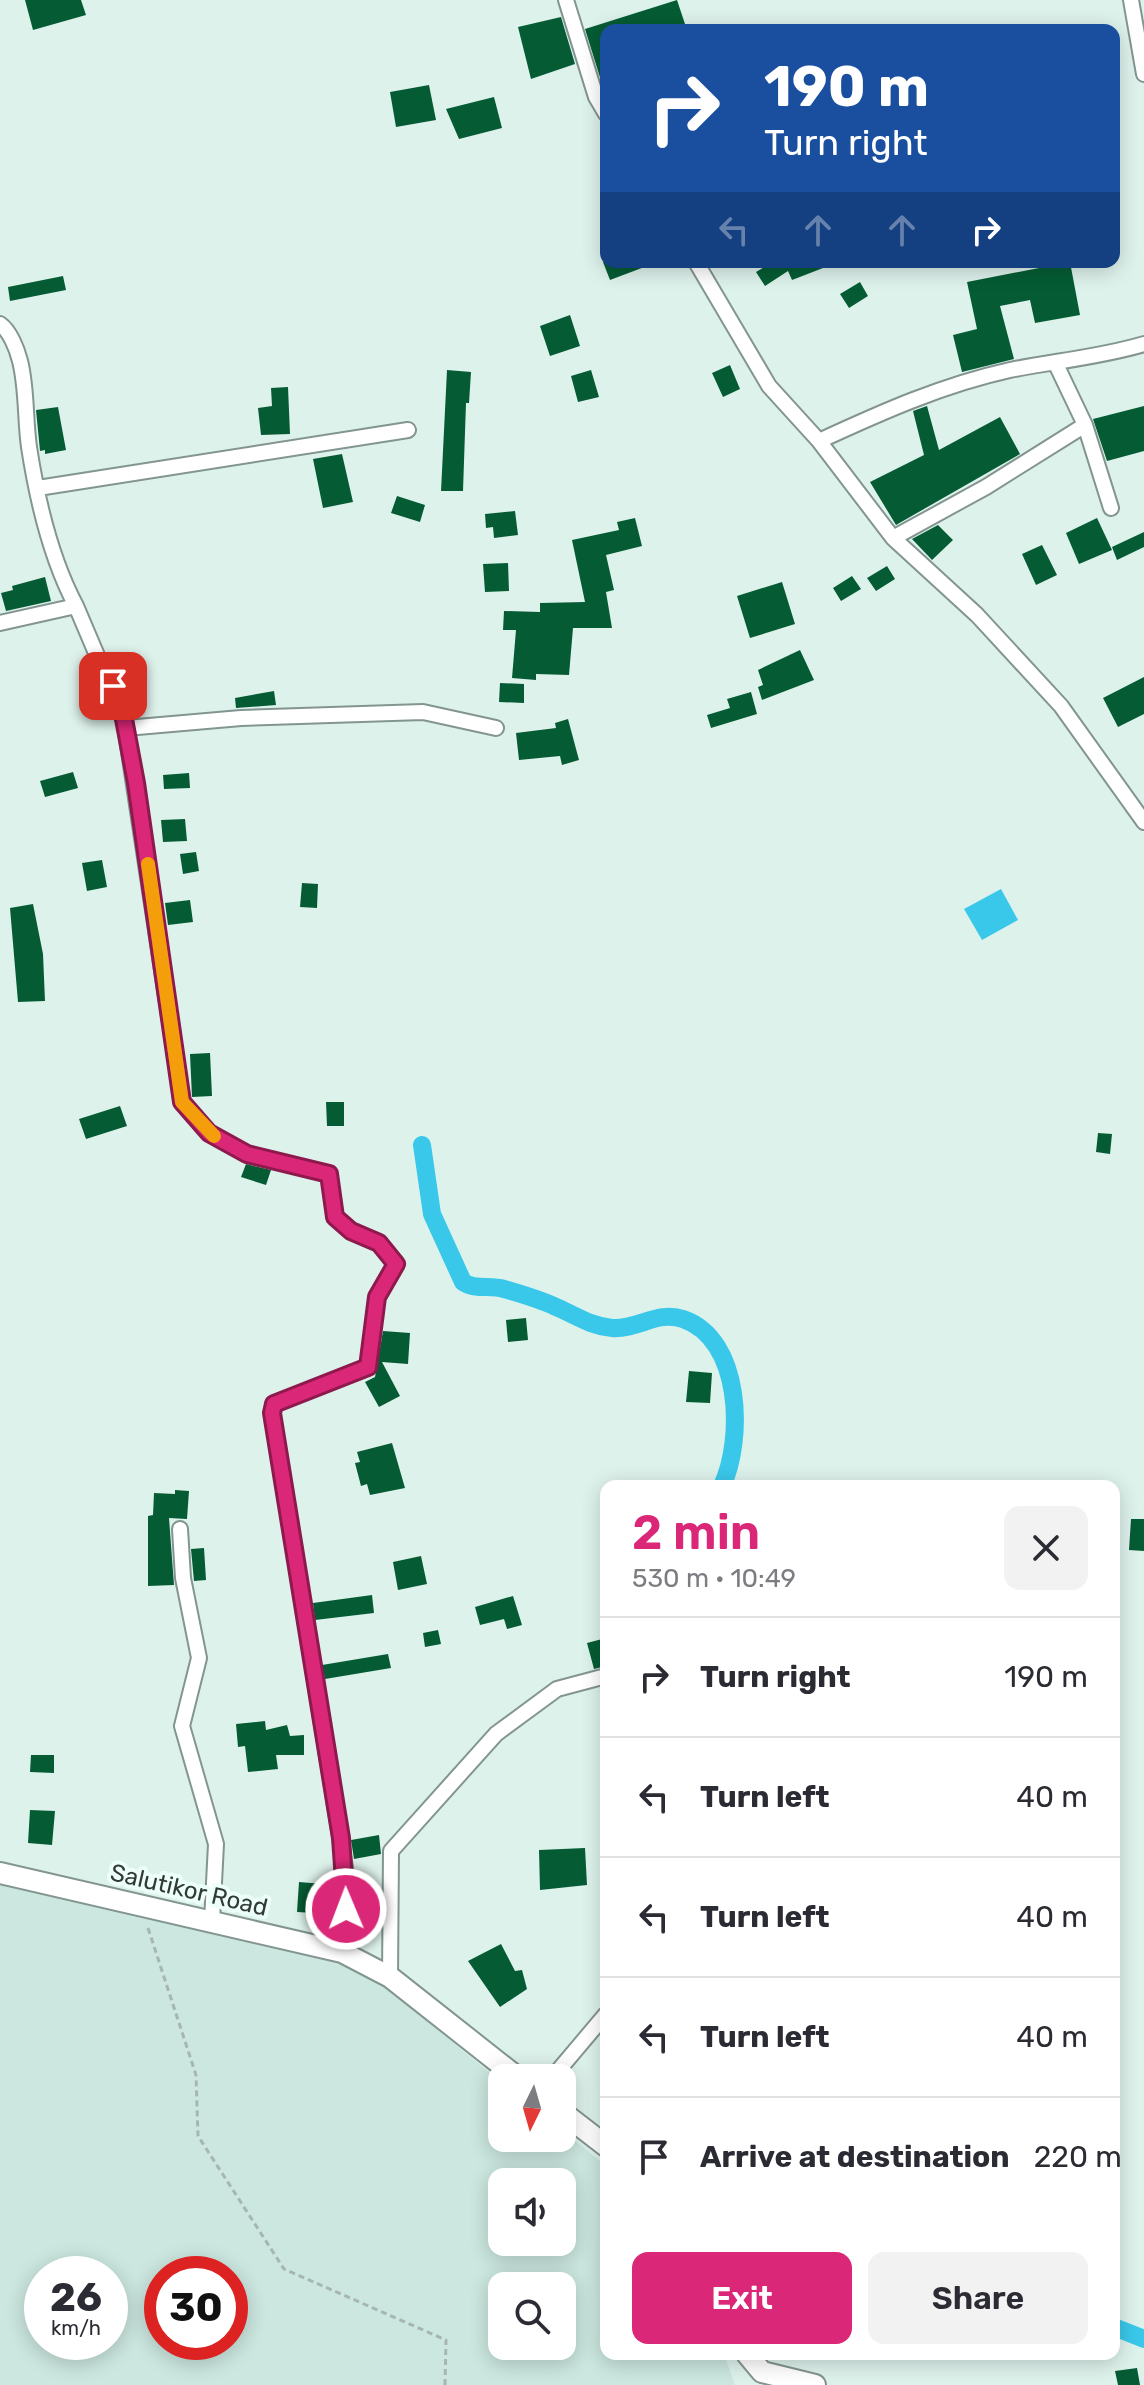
<!DOCTYPE html>
<meta charset="utf-8">
<style>
body{margin:0;font-family:Rubik,sans-serif;background:#f2f2f3;color:#2b2b33;height:100vh;display:flex;flex-direction:column;font-size:30px;white-space:nowrap}
*{box-sizing:border-box;margin:0}
p{font-size:26px;color:#7c7c81}
.icon{flex:none;width:44px;height:44px;fill:none;stroke:currentColor;stroke-width:2;stroke-linecap:round;stroke-linejoin:round}
.map{position:relative;flex:1;overflow:hidden}
.sheet{position:absolute;left:600px;top:1480px;width:520px;height:880px;display:flex;flex-direction:column;background:#fff;border-radius:16px;box-shadow:0 4px 20px #0003}
.sheet>*{flex:none}
.hud{position:absolute;left:600px;top:24px;width:520px;height:244px;border-radius:16px;box-shadow:0 4px 20px #0003;background:#1a4fa0;color:#fff;overflow:hidden}
.needle{width:52px;rotate:185deg}
.controls{position:absolute;left:488px;top:2064px;display:grid;gap:16px}
.controls a{display:grid;place-items:center;width:88px;height:88px;border-radius:16px;background:#fff;box-shadow:0 4px 20px #0003;font-size:40px}
.speed{position:absolute;left:24px;top:2256px;display:flex;gap:16px;font-size:40px;font-weight:700;text-align:center}
.speed>*{display:grid;place-content:center;width:104px;height:104px;border-radius:50%;background:#fff;box-shadow:0 4px 20px #0003;line-height:1}
.speed small{font-size:20px;font-weight:400}
.speed .limit{border:12px solid #d22;background:#fff;color:#111}
.pin{position:absolute;display:grid;place-items:center;width:68px;height:68px;color:#fff;margin:-34px;border-radius:16px;box-shadow:0 4px 12px #0006}
.me{position:absolute;width:88px;margin:-44px;rotate:359deg;stroke-linejoin:round;filter:drop-shadow(0 0 6px #0008)}
.turn{display:flex;align-items:center;gap:28px;height:168px;padding:0 32px;font-size:36px}
.turn .icon{width:104px;height:104px;stroke-width:2.5}
.turn b{display:block;font-size:56px;line-height:68px}
.lanes{display:flex;align-items:center;height:76px;padding:0 32px;background:#0003;justify-content:center;gap:40px;direction:ltr}
.lanes .off{opacity:.35}
.round{display:grid;place-items:center;flex:none;width:84px;height:84px;border-radius:16px;background:#f2f2f3}
.overview{display:flex;align-items:center;justify-content:space-between;height:136px;padding:0 32px}
h1{font-size:48px;font-weight:600;line-height:60px;color:#db2777}
.action{display:flex;gap:16px;margin-top:auto;padding:16px 32px}
.action a{flex:1;height:92px;border-radius:16px;background:#db2777;color:#fff;font-size:32px;font-weight:600;line-height:92px;text-align:center}
.action a+a{background:#f2f2f3;color:#2b2b33}
ul{padding:0;list-style:none}
li{display:flex;align-items:center;gap:24px;height:120px;padding:0 32px;border-top:2px solid #e1e1e2}
li div{flex:1}
li b{display:block;font-size:30px}
li em{font-style:normal}
.map>svg:first-child{display:block}
.built{fill:#cbe7df;fill-rule:evenodd}
.water{fill:#3ac8ea}
.lines{fill:none;stroke-linecap:round;stroke-linejoin:round}
.canal{stroke:#3ac8ea;stroke-width:18}
.building{fill:#055c34}
.street-casing{stroke:#839590;stroke-width:18}
.secondary-casing{stroke:#839590;stroke-width:24}
.path{stroke:#a6b6b1;stroke-width:3;stroke-dasharray:6 4;stroke-linecap:butt}
.street{stroke:#fff;stroke-width:14}
.secondary{stroke:#fff;stroke-width:20}
.route-casing{stroke:#8e194d;stroke-width:20}
.route{stroke:#db2777;stroke-width:14}
.slow{stroke:#f59e0b;stroke-width:14}
.labels{text-anchor:middle;dominant-baseline:central;stroke-width:8;stroke-linejoin:round;paint-order:stroke}
.street-label{font-size:24px;fill:#323937;stroke:#ecfff9}
</style>
<div class="map">
<svg width="1144" height="2385" viewBox="0 0 1144 2385">
<rect width="100%" height="100%" fill="#def2ec"/>
<path class="built" d="M0,1878L339,1958L381,1983L502,2083V2138H562V2130L606,2166V2354H724L735,2385H0ZM502,2182H562V2242H502ZM42,2274H110V2342H42ZM162,2274H230V2342H162ZM502,2286H562V2346H502Z"/>
<path class="water" d="M1001,889L1018,920L982,940L964,909Z"/>
<g class="lines">
<path class="canal" d="M422,1145L432,1214L463,1282C474,1290 490,1285 504,1289C521,1294 539,1299 556,1307C575,1315 590,1326 612,1328C637,1330 658,1310 683,1319C742,1339 744,1439 722,1486
M1114,2327L1144,2339"/>
</g>
<path class="building" d="M25,0H81L86,15L33,30Z
M677,0L687,30H606L603,87L585,29Z
M561,17L575,64L531,79L518,27Z
M429,85L436,120L396,127L390,92Z
M494,97L502,128L459,139L446,109Z
M603,262H654L655,263L610,280Z
M773,262H835L836,263L792,280L788,271L765,286L756,272Z
M1070,262L1080,315L1035,323L1030,300L1000,306L1014,359L962,372L953,335L977,329L967,282Z
M63,276L66,290L10,301L8,287Z
M860,282L868,296L849,308L840,294Z
M570,315L580,346L550,356L540,326Z
M730,365L740,389L723,397L712,373Z
M447,370L471,372L469,403H466L463,491H441Z
M591,370L599,397L578,402L571,376Z
M288,387L290,434L261,435L258,408L272,406L271,388Z
M927,406L939,450L1000,417L1020,454L896,525L870,482L924,455L913,411Z
M1144,406V451L1107,461L1093,419Z
M58,407L66,450L45,454V450L40,451L36,410Z
M342,454L353,502L323,508L313,459Z
M397,496L425,505L420,522L391,513Z
M515,511L518,535L494,538L493,527L486,528L485,514Z
M635,518L642,546L606,555L614,590L606,592L612,628H573L569,675L536,674V680L512,678L516,630H503L504,611L540,612V603L585,602L572,540L619,530L617,522Z
M1097,518L1112,550L1079,564L1066,533Z
M938,525L953,540L932,560L912,539Z
M1144,532V547L1117,560L1112,547Z
M1042,545L1057,575L1036,585L1022,554Z
M508,563L509,591L485,592L483,564Z
M887,566L895,579L876,591L867,578Z
M852,576L861,589L841,601L833,588Z
M45,577L51,601L6,611L1,593L13,590L12,586Z
M782,582L795,624L750,638L737,596Z
M800,650L814,680L762,700L758,687L763,685L758,670Z
M1144,677V714L1118,727L1103,698Z
M500,683L524,684V703L499,702Z
M274,691L276,705L236,708L235,698Z
M751,692L757,714L711,728L707,715L730,708L727,699Z
M568,719L579,760L562,765L560,756L519,760L516,733L556,728L555,723Z
M73,772L78,788L45,797L40,781Z
M189,773L190,788L164,789L163,775Z
M185,819L187,841L163,842L161,820Z
M196,852L199,871L183,874L180,854Z
M102,860L107,887L87,891L82,863Z
M302,883L318,884L317,908L300,907Z
M190,900L193,922L168,925L165,903Z
M33,904L43,954L45,1001L18,1002L10,908Z
M210,1053L212,1096L192,1097L190,1054Z
M326,1102H344V1126H327Z
M120,1106L127,1126L86,1139L79,1119Z
M1098,1133L1112,1134L1110,1154L1096,1152Z
M246,1164L271,1170L266,1185L241,1177Z
M526,1318L528,1340L508,1342L506,1320Z
M383,1331L410,1333L408,1364L382,1362L400,1396L379,1407L365,1382L375,1377Z
M689,1371L712,1373L710,1403L686,1402Z
M392,1443L405,1488L370,1495L367,1484L361,1486L355,1463L360,1462L357,1452Z
M175,1490L189,1491L187,1519L169,1518L174,1585L148,1586V1516L153,1515L154,1493L175,1494Z
M1131,1519H1144V1551L1129,1550Z
M204,1548L206,1580L194,1581L191,1549Z
M421,1556L427,1584L398,1590L393,1562Z
M372,1595L374,1613L315,1620L313,1603Z
M513,1596L522,1625L507,1629L504,1619L480,1625L475,1607Z
M438,1630L441,1644L425,1647L423,1633Z
M606,1638V1666L594,1669L587,1643Z
M388,1654L391,1668L325,1679L322,1665Z
M265,1721L266,1730L287,1725L290,1736L304,1735V1755H276L278,1769L248,1772L245,1746L238,1747L236,1724Z
M31,1755H54V1773L30,1772Z
M30,1810L55,1811L52,1845L28,1843Z
M379,1835L381,1854L354,1859L351,1840Z
M585,1848L587,1885L540,1890L539,1850Z
M299,1882L335,1885L334,1914L297,1912Z
M364,1893L379,1895L377,1910L362,1909Z
M364,1910L381,1911L380,1931L362,1929Z
M501,1944L515,1971L522,1970L527,1989L500,2007L468,1961Z
M1137,2368L1140,2385H1118L1115,2371Z"/>
<g class="lines">
<g class="street-casing">
<path id="street" d="M566,0L596,97L606,114
M1131,0L1144,74
M696,262L769,386L819,441L893,538L977,615L1061,706L1144,822
M0,324C10,331 17,349 20,361C27,388 25,419 29,447C37,499 51,559 76,606L0,623
M1055,362L1085,425L1111,508
M819,441C882,412 942,385 1010,370C1055,361 1101,357 1144,344
M38,488L408,430
M893,538L986,487L1085,425
M76,606L124,719L182,1102L209,1133L247,1154L329,1174L335,1217L351,1231L379,1243L396,1264L377,1297L368,1367L274,1404L272,1413L346,1874L342,1952
M126,728L241,718L423,712L496,728
M180,1529L183,1578L199,1658L182,1726L216,1844L212,1921
M390,1977L391,1851L496,1734L557,1689L606,1676
M552,2078L606,2014"/>
</g>
<g class="secondary-casing">
<path id="secondary" d="M0,1873L342,1952L390,1977L518,2078
M562,2112L606,2146
M747,2354L762,2372L815,2385"/>
</g>
<path class="path" d="M148,1928L196,2075L198,2136L284,2269L446,2340L445,2385"/>
<use href="#street" class="street"/>
<use href="#secondary" class="secondary"/>
</g>
<g class="lines">
<g class="route-casing">
<path id="route" d="M113,686L124,719L136,783L182,1102L209,1133L247,1154L329,1174L335,1217L351,1231L379,1243L396,1264L377,1297L368,1367L274,1404L272,1413L341,1838L346,1909"/>
</g>
<use href="#route" class="route"/>
<path class="slow" d="M148,864L182,1102L214,1136"/>
</g>
<g class="labels">
<g class="street-label">
<text transform="translate(189 1890) rotate(13)">Salutikor Road</text>
</g>
</g>
</svg>
<div class="controls">
<a><svg class="needle" viewBox="-14 -14 28 28"><path d="M0-13l5 13h-10z" fill="#e53935"/><path d="M0 13l5-13h-10z" fill="#7c7c81"/></svg></a>
<a><svg class="icon" aria-label="sound" viewBox="0 0 24 24"><path d="M4 9h4l5-4v14l-5-4H4zM17 9q2 3 0 6"/></svg></a>
<a><svg class="icon" aria-label="search" viewBox="0 0 24 24"><circle cx="10" cy="10" r="6"/><path d="M15 15l6 6"/></svg></a>
</div>
<div class="speed"><div>26<small>km/h</small></div><div class="limit">30</div></div>
<div class="pin" style="left:113px;top:686px;background:#d93025"><svg class="icon" aria-label="arrive" viewBox="0 0 24 24"><path d="M6 21V4h12l-3 4 3 4H6"/></svg></div>
<svg class="me" style="left:346px;top:1909px" viewBox="-20 -20 40 40"><circle r="17" fill="#db2777" stroke="#fff" stroke-width="3"/><path d="M0-11L8 9 0 5-8 9z" fill="#fff"/></svg>
<div class="hud">
<div class="turn"><svg class="icon" aria-label="right" viewBox="0 0 24 24"><path d="M7 20v-9h11M14 6l5 5-5 5"/></svg><div><b>190 m</b>Turn right</div></div>
<div class="lanes"><svg class="icon off" aria-label="left" viewBox="0 0 24 24"><path d="M17 20v-9H6M10 6l-5 5 5 5"/></svg><svg class="icon off" aria-label="ahead" viewBox="0 0 24 24"><path d="M12 20V5M6 11l6-6 6 6"/></svg><svg class="icon off" aria-label="ahead" viewBox="0 0 24 24"><path d="M12 20V5M6 11l6-6 6 6"/></svg><svg class="icon" aria-label="right" viewBox="0 0 24 24"><path d="M7 20v-9h11M14 6l5 5-5 5"/></svg></div>
</div>
<section class="sheet">
<div class="overview"><div><h1>2 min</h1><p>530 m · 10:49</p></div><a class="round"><svg class="icon" aria-label="close" viewBox="0 0 24 24"><path d="M6 6l12 12M18 6L6 18"/></svg></a></div>
<ul>
<li><svg class="icon" aria-label="right" viewBox="0 0 24 24"><path d="M7 20v-9h11M14 6l5 5-5 5"/></svg><div><b>Turn right</b></div><em>190 m</em></li>
<li><svg class="icon" aria-label="left" viewBox="0 0 24 24"><path d="M17 20v-9H6M10 6l-5 5 5 5"/></svg><div><b>Turn left</b></div><em>40 m</em></li>
<li><svg class="icon" aria-label="left" viewBox="0 0 24 24"><path d="M17 20v-9H6M10 6l-5 5 5 5"/></svg><div><b>Turn left</b></div><em>40 m</em></li>
<li><svg class="icon" aria-label="left" viewBox="0 0 24 24"><path d="M17 20v-9H6M10 6l-5 5 5 5"/></svg><div><b>Turn left</b></div><em>40 m</em></li>
<li><svg class="icon" aria-label="arrive" viewBox="0 0 24 24"><path d="M6 21V4h12l-3 4 3 4H6"/></svg><div><b>Arrive at destination</b></div><em>220 m</em></li>
</ul>
<div class="action"><a>Exit</a><a>Share</a></div>
</section>
</div>
